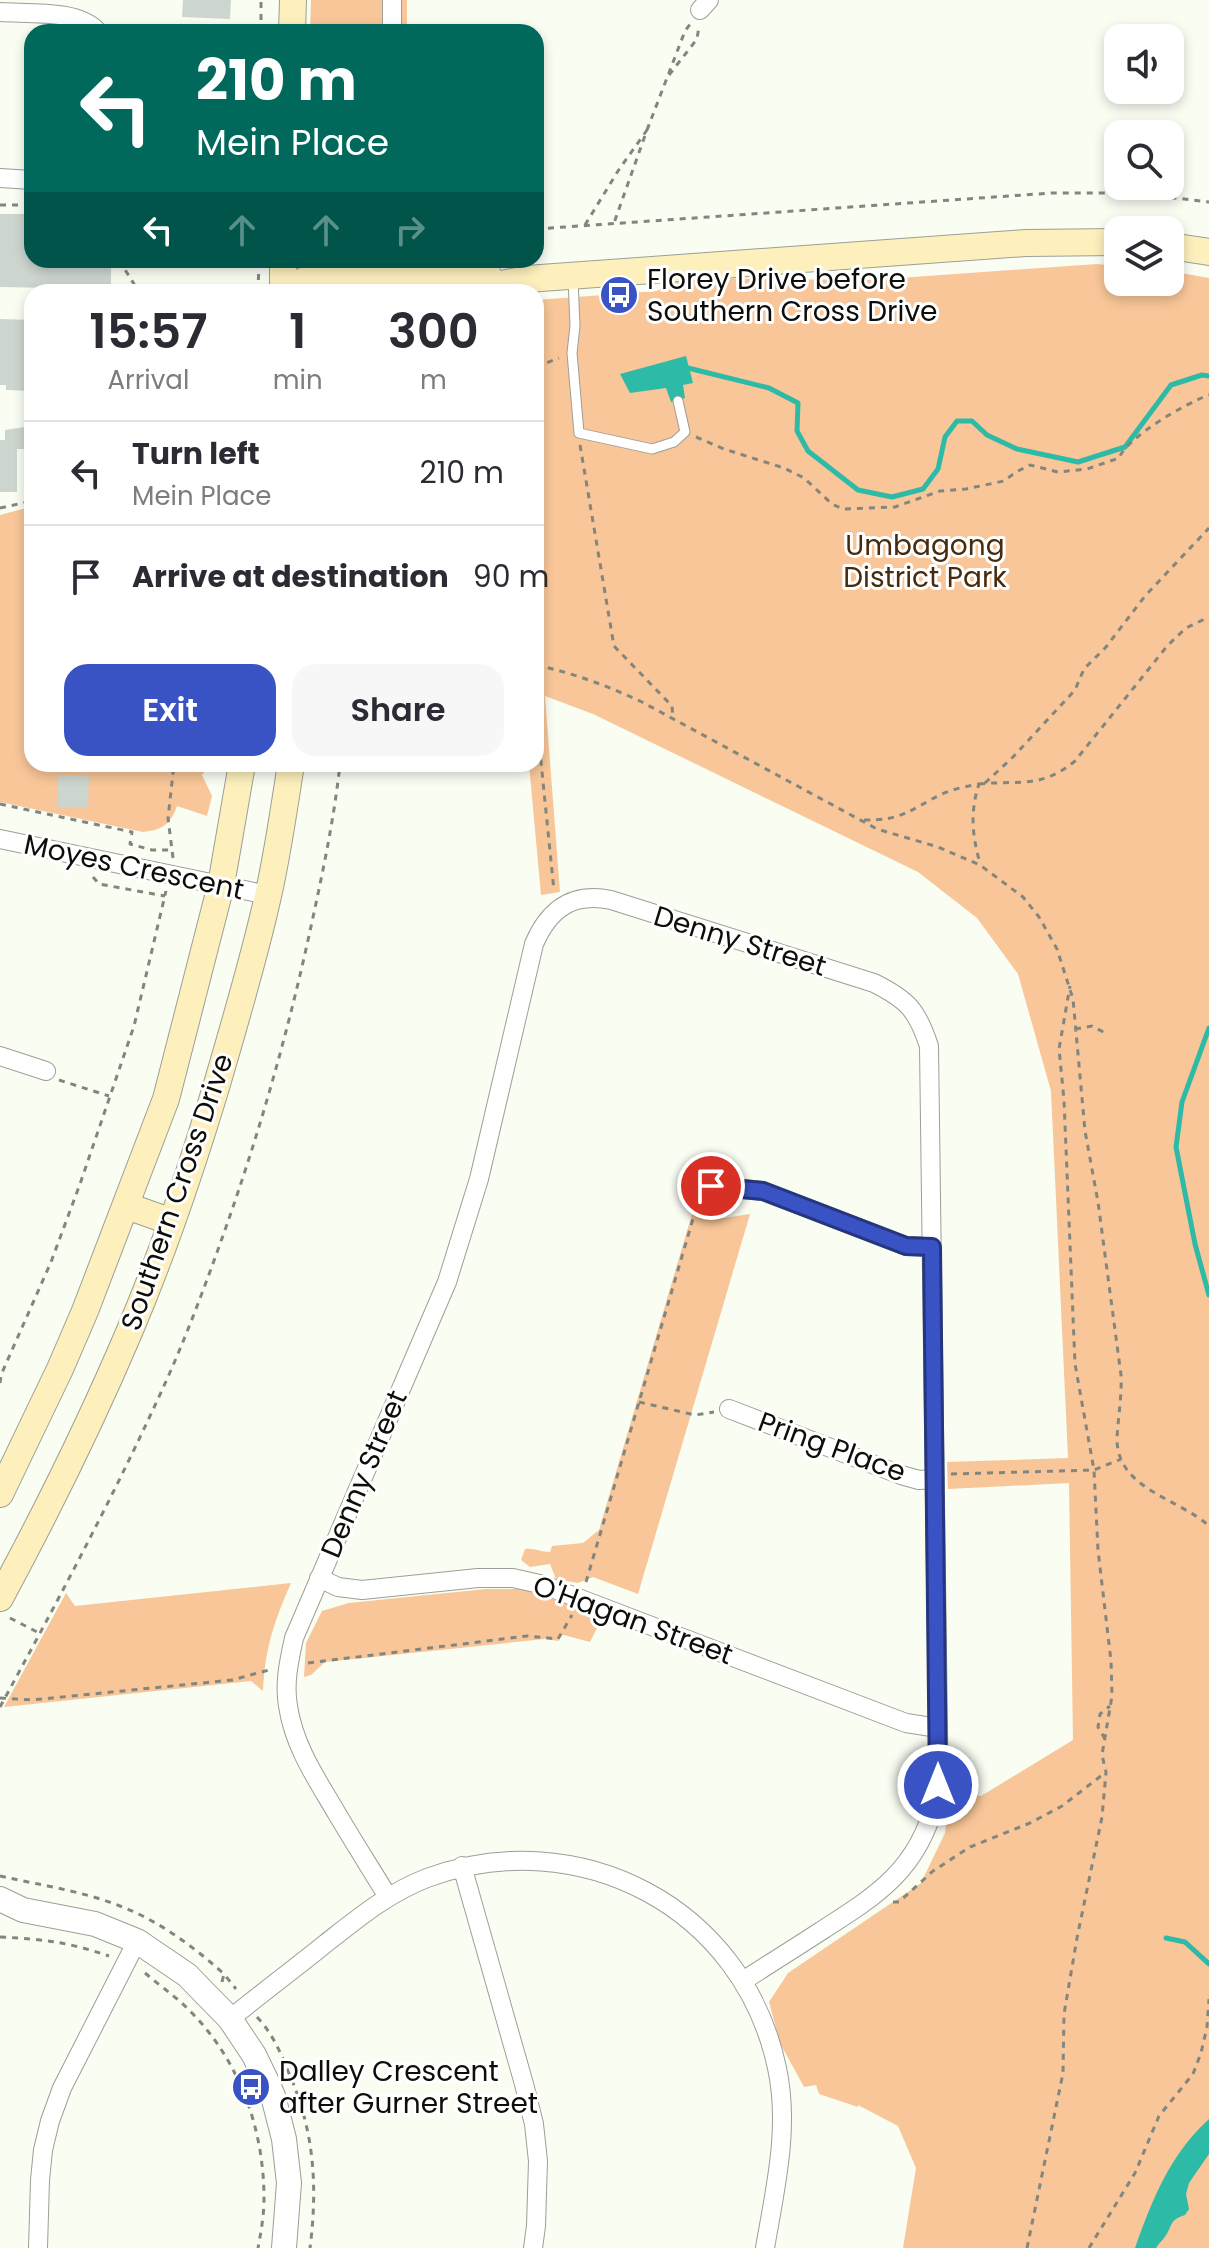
<!DOCTYPE html>
<style>
body{margin:0;font-family:Poppins,sans-serif;background:#f7f7f7;color:#2b2b33;height:100vh;display:flex;flex-direction:column;font-size:30px;white-space:nowrap}
*{box-sizing:border-box;margin:0}
p{font-size:26px;color:#7c7c81}
.icon{flex:none;width:44px;height:44px;fill:none;stroke:currentColor;stroke-width:2;stroke-linecap:round;stroke-linejoin:round}
.map{position:relative;flex:1;overflow:hidden}
.sheet{position:absolute;left:24px;top:284px;width:520px;height:488px;display:flex;flex-direction:column;background:#fff;border-radius:24px;box-shadow:0 4px 12px #0003}
.sheet>*{flex:none}
.hud{position:absolute;left:24px;top:24px;width:520px;height:244px;border-radius:24px;box-shadow:0 4px 12px #0003;background:#00695c;color:#fff;overflow:hidden}
.fabs{position:absolute;left:1104px;top:24px;display:grid;gap:16px}
.fabs a{display:grid;place-items:center;width:80px;height:80px;border-radius:16px;background:#fff;box-shadow:0 4px 12px #0003;font-size:40px}
.pin{position:absolute;display:grid;place-items:center;width:68px;height:68px;color:#fff;margin:-34px;border:4px solid #fff;border-radius:50%;box-shadow:0 2px 8px #0007}
.me{position:absolute;width:88px;margin:-44px;rotate:0deg;stroke-linejoin:round;filter:drop-shadow(0 0 6px #0008)}
.turn{display:flex;align-items:center;gap:28px;height:168px;padding:0 40px;font-size:36px}
.turn .icon{width:104px;height:104px;stroke-width:2.5}
.turn b{display:block;font-size:56px;line-height:68px}
.lanes{display:flex;align-items:center;height:76px;padding:0 40px;background:#0003;justify-content:center;gap:40px;direction:ltr}
.lanes .off{opacity:.35}
.eta{display:flex;justify-content:space-evenly;align-items:center;height:136px;text-align:center}
.eta b{font-size:48px;font-weight:600;line-height:56px}
.action{display:flex;gap:16px;margin-top:auto;padding:16px 40px}
.action a{flex:1;height:92px;border-radius:24px;background:#3953c5;color:#fff;font-size:32px;font-weight:600;line-height:92px;text-align:center}
.action a+a{background:#f7f7f7;color:#2b2b33}
ul{padding:0;list-style:none}
li{display:flex;align-items:center;gap:24px;height:104px;padding:0 40px;border-top:2px solid #e1e1e2}
li div{flex:1}
li b{display:block;font-size:30px}
li em{font-style:normal}
.map>svg:first-child{display:block}
.green{fill:#f8c698}
.water{fill:#2dbaa7}
.lines{fill:none;stroke-linecap:round;stroke-linejoin:round}
.stream{stroke:#2dbaa7;stroke-width:5}
.building{fill:#ccd5ce}
.service-casing{stroke:#9c9f96;stroke-width:11}
.minor-casing{stroke:#9c9f96;stroke-width:20}
.tertiary-casing{stroke:#9c9f96;stroke-width:26}
.secondary-casing{stroke:#9c9f96;stroke-width:28}
.path{stroke:#83867e;stroke-width:3;stroke-dasharray:6 6;stroke-linecap:butt}
.service{stroke:#fff;stroke-width:9}
.minor{stroke:#fff;stroke-width:18}
.tertiary{stroke:#fff;stroke-width:24}
.secondary{stroke:#fdf0bd;stroke-width:26}
.route-casing{stroke:#253680;stroke-width:20}
.route{stroke:#3953c5;stroke-width:14}
.labels{text-anchor:middle;dominant-baseline:central;stroke-width:6;stroke-linejoin:round;paint-order:stroke}
.poi-label{font-size:28px;fill:#0d0e0a;stroke:#fff;text-anchor:start}
.park-label{font-size:28px;fill:#472b0d;stroke:#fff}
.street-label{font-size:28px;fill:#0d0e0a;stroke:#fff}
</style>
<div class="map">
<svg width="1209" height="2248" viewBox="0 0 1209 2248">
<rect width="100%" height="100%" fill="#f9fdf2"/>
<path class="green" d="M311,0H407V32H310Z
M1097,264L1118,266V282H1170V271L1209,278V2248H903L916,2168L898,2126L858,2105V2107L819,2094L816,2085L804,2087L780,2043L769,2002L788,1973L921,1883L945,1833L950,1795L961,1793L981,1796L1073,1740L1069,1483L948,1489L947,1462L1068,1458L1051,1091L1018,974L977,918L918,872L593,714L545,696L560,892L541,895L529,764H536V300L657,291L676,278L871,280Z
M32,494V764H211L202,775L212,796L207,816L177,806C171,824 162,830 143,832L0,802V515L26,508Z
M692,1214L711,1220L750,1214L638,1594L593,1577L578,1583L556,1579L550,1564L530,1567L521,1560L525,1549C535,1548 540,1552 550,1552L552,1546L583,1543L599,1530Z
M291,1583C274,1622 265,1648 263,1691L251,1681L4,1707L66,1593L75,1606Z
M486,1589H521L599,1614L601,1620L590,1642L560,1634L559,1641L545,1639L325,1662L311,1675L304,1677L306,1643L322,1611L349,1603Z"/>
<path class="water" d="M686,356L693,383L683,385L685,398L671,402L666,388L630,393L620,374Z
M1209,2119V2154L1189,2183L1186,2194L1189,2209L1185,2215C1168,2220 1173,2227 1164,2238C1161,2242 1158,2244 1156,2248H1135C1153,2198 1169,2156 1209,2119Z"/>
<g class="lines">
<path class="stream" d="M688,368L769,388L798,403L797,431L808,451L858,490L892,497L923,489L938,469L945,437L957,421H972L987,435L1017,449L1078,462L1125,447L1171,385L1202,375L1209,376
M1209,1028L1182,1102L1176,1147L1195,1244L1209,1295
M1166,1938L1185,1942L1209,1964"/>
</g>
<path class="building" d="M183,0H231L230,19L182,17Z
M0,214H32V260H106V267L111,268V289L0,287Z
M0,319L32,320V391L6,390V385H0Z
M32,426V449H17V492H0V440H5V430Z
M58,775L89,776L88,807H57Z"/>
<g class="lines">
<g class="service-casing">
<path id="service" d="M573,279L575,326L572,353L579,433L652,449L674,442L685,432L678,401"/>
</g>
<g class="minor-casing">
<path id="minor" d="M700,10L709,0
M0,12C28,14 79,9 98,32
M392,32V0
M0,178L32,180
M0,839L268,895
M0,1056L46,1071
M711,1186L763,1191L906,1246L932,1247
M729,1409L901,1475L919,1480L935,1479
M319,1578L338,1587L362,1590L478,1578H513L544,1585L906,1723L938,1728
M462,1866L524,2084L534,2124L538,2161L536,2226L533,2248
M388,1897C371,1869 353,1841 336,1812C316,1778 294,1746 288,1706C284,1683 289,1661 294,1638L447,1282L479,1179L534,944C549,909 572,892 611,900L874,983C908,1000 917,1010 929,1046L938,1728C938,1752 940,1778 935,1802C918,1870 876,1896 821,1931C795,1948 769,1964 743,1981
M230,2019C262,1993 294,1969 325,1944C357,1919 388,1893 427,1878C579,1822 743,1907 777,2068C790,2128 775,2189 765,2248
M38,2248L40,2180L43,2150L50,2121L62,2088L137,1941"/>
</g>
<g class="tertiary-casing">
<path id="tertiary" d="M0,1899L23,1910L95,1924L137,1941L187,1975L230,2019L254,2055L266,2080L273,2096L284,2139L289,2183L284,2248"/>
</g>
<g class="secondary-casing">
<path id="secondary" d="M292,32L293,0
M1170,246L1209,252
M283,290L308,279L488,275
M283,292V260
M461,292L527,279L1026,243L1118,242
M127,1206L172,1222
M0,1494L60,1369L85,1311L166,1099L221,885L242,764
M0,1598C47,1511 91,1422 130,1330C164,1250 192,1167 217,1084C235,1022 254,959 268,896C278,852 284,808 291,764"/>
</g>
<path class="path" d="M261,32V0
M669,75L697,39L699,26
M647,130L685,31L691,23
M0,205H32
M585,225L618,171L647,130L614,223
M536,229L1052,193H1133L1209,202
M119,260L139,292
M258,292L259,260
M536,367L559,358
M696,437L724,449L784,468L804,478L832,504L843,509L895,507L940,491L966,489L1004,481L1016,472L1030,465L1058,472L1087,469L1119,458C1127,437 1188,402 1209,395
M580,445L614,646L672,706L673,719
M0,508L32,501
M536,665C573,673 608,686 642,702L877,829L938,847L980,865L1023,897L1039,917L1057,949L1073,999L1085,1131L1098,1202L1121,1375C1122,1397 1118,1417 1117,1439C1117,1489 1178,1498 1209,1526
M536,712L554,891
M985,783L1013,757L1075,690L1084,669L1106,647L1145,596L1209,528
M979,784C1020,780 1041,789 1075,761L1168,645L1186,628L1209,617
M0,804L132,832L130,844L152,850H172
M864,820C902,821 911,809 942,794C954,789 967,786 979,784C970,811 972,836 980,863
M173,858L168,818L174,764
M93,877L99,884L165,896
M1075,1029L1092,1026L1105,1033
M59,1080L109,1096
M0,1383L1,1375L51,1262L80,1184L134,1026L166,891
M639,1402L695,1415L714,1412
M951,1474L1094,1470L1121,1459
M586,1582L698,1202L701,1199
M10,1618L39,1633
M308,1663L527,1636L558,1639L572,1615
M0,1698L32,1700L232,1680L269,1670
M0,1707C55,1606 109,1505 157,1401C181,1350 201,1297 220,1244C257,1141 287,1037 310,931C322,876 334,820 340,764
M1105,1739L1098,1727L1100,1714L1110,1706
M0,1876C40,1885 82,1891 120,1906C159,1921 193,1946 224,1974
M893,1902H899L933,1871L970,1847L1030,1823L1062,1806L1106,1772
M0,1937C43,1939 68,1942 109,1956
M145,1973C159,1985 175,1996 188,2009C239,2059 264,2128 264,2199C264,2215 261,2232 258,2248
M222,1982L224,1974L236,1989
M257,2017C272,2033 280,2051 288,2071C314,2129 318,2185 310,2248
M1027,2248L1063,2073L1064,2014L1077,1938L1102,1817L1106,1772L1102,1755L1112,1696L1111,1661L1098,1550L1094,1470L1075,1364L1064,1100L1059,1049L1070,986
M1089,2248L1135,2173L1159,2116L1193,2074L1201,2053L1207,2027L1209,1999"/>
<use href="#service" class="service"/>
<use href="#minor" class="minor"/>
<use href="#tertiary" class="tertiary"/>
<use href="#secondary" class="secondary"/>
</g>
<g class="lines">
<g class="route-casing">
<path id="route" d="M711,1186L763,1191L906,1246L932,1247L938,1785"/>
</g>
<use href="#route" class="route"/>
</g>
<defs>
<g id="bus-disc" transform="scale(2)"><circle r="9.5" fill="#3953c5" stroke="#fff"/><path d="M-5-6H5V4H4V6H2V4H-2V6H-4V4H-5ZM-3.5-4V0h7V-4ZM-3.5 1.2v1.5H-2V1.2ZM2 1.2v1.5H3.5V1.2Z" fill="#fff"/></g>
</defs>
<g fill-rule="evenodd">
<use href="#bus-disc" x="619" y="295"/>
<use href="#bus-disc" x="251" y="2087"/>
</g>
<g class="labels">
<g class="poi-label">
<text x="647" y="279">Florey Drive before<tspan x="647" dy="32">Southern Cross Drive</tspan></text>
<text x="279" y="2071">Dalley Crescent<tspan x="279" dy="32">after Gurner Street</tspan></text>
</g>
<g class="park-label">
<text x="925" y="545">Umbagong<tspan x="925" dy="32">District Park</tspan></text>
</g>
<g class="street-label">
<text transform="translate(134 867) rotate(12)">Moyes Crescent</text>
<text transform="translate(740 941) rotate(17)">Denny Street</text>
<text transform="translate(177 1192) rotate(-71)">Southern Cross Drive</text>
<text transform="translate(832 1447) rotate(20)">Pring Place</text>
<text transform="translate(364 1474) rotate(-67)">Denny Street</text>
<text transform="translate(633 1620) rotate(20)">O'Hagan Street</text>
</g>
</g>
</svg>
<div class="fabs">
<a><svg class="icon" aria-label="sound" viewBox="0 0 24 24"><path d="M4 9h4l5-4v14l-5-4H4zM17 9q2 3 0 6"/></svg></a>
<a><svg class="icon" aria-label="search" viewBox="0 0 24 24"><circle cx="10" cy="10" r="6"/><path d="M15 15l6 6"/></svg></a>
<a><svg class="icon" aria-label="layers" viewBox="0 0 24 24"><path d="M12 4l9 5-9 5-9-5zM3 14l9 5 9-5"/></svg></a>
</div>
<div class="pin" style="left:711px;top:1186px;background:#d93025"><svg class="icon" aria-label="arrive" viewBox="0 0 24 24"><path d="M6 21V4h12l-3 4 3 4H6"/></svg></div>
<svg class="me" style="left:938px;top:1785px" viewBox="-20 -20 40 40"><circle r="17" fill="#3953c5" stroke="#fff" stroke-width="3"/><path d="M0-11L8 9 0 5-8 9z" fill="#fff"/></svg>
<div class="hud">
<div class="turn"><svg class="icon" aria-label="left" viewBox="0 0 24 24"><path d="M17 20v-9H6M10 6l-5 5 5 5"/></svg><div><b>210 m</b>Mein Place</div></div>
<div class="lanes"><svg class="icon" aria-label="left" viewBox="0 0 24 24"><path d="M17 20v-9H6M10 6l-5 5 5 5"/></svg><svg class="icon off" aria-label="ahead" viewBox="0 0 24 24"><path d="M12 20V5M6 11l6-6 6 6"/></svg><svg class="icon off" aria-label="ahead" viewBox="0 0 24 24"><path d="M12 20V5M6 11l6-6 6 6"/></svg><svg class="icon off" aria-label="right" viewBox="0 0 24 24"><path d="M7 20v-9h11M14 6l5 5-5 5"/></svg></div>
</div>
<section class="sheet">
<div class="eta">
<div><b>15:57</b><p>Arrival</p></div>
<div><b>1</b><p>min</p></div>
<div><b>300</b><p>m</p></div>
</div>
<ul>
<li><svg class="icon" aria-label="left" viewBox="0 0 24 24"><path d="M17 20v-9H6M10 6l-5 5 5 5"/></svg><div><b>Turn left</b><p>Mein Place</p></div><em>210 m</em></li>
<li><svg class="icon" aria-label="arrive" viewBox="0 0 24 24"><path d="M6 21V4h12l-3 4 3 4H6"/></svg><div><b>Arrive at destination</b></div><em>90 m</em></li>
</ul>
<div class="action"><a>Exit</a><a>Share</a></div>
</section>
</div>
